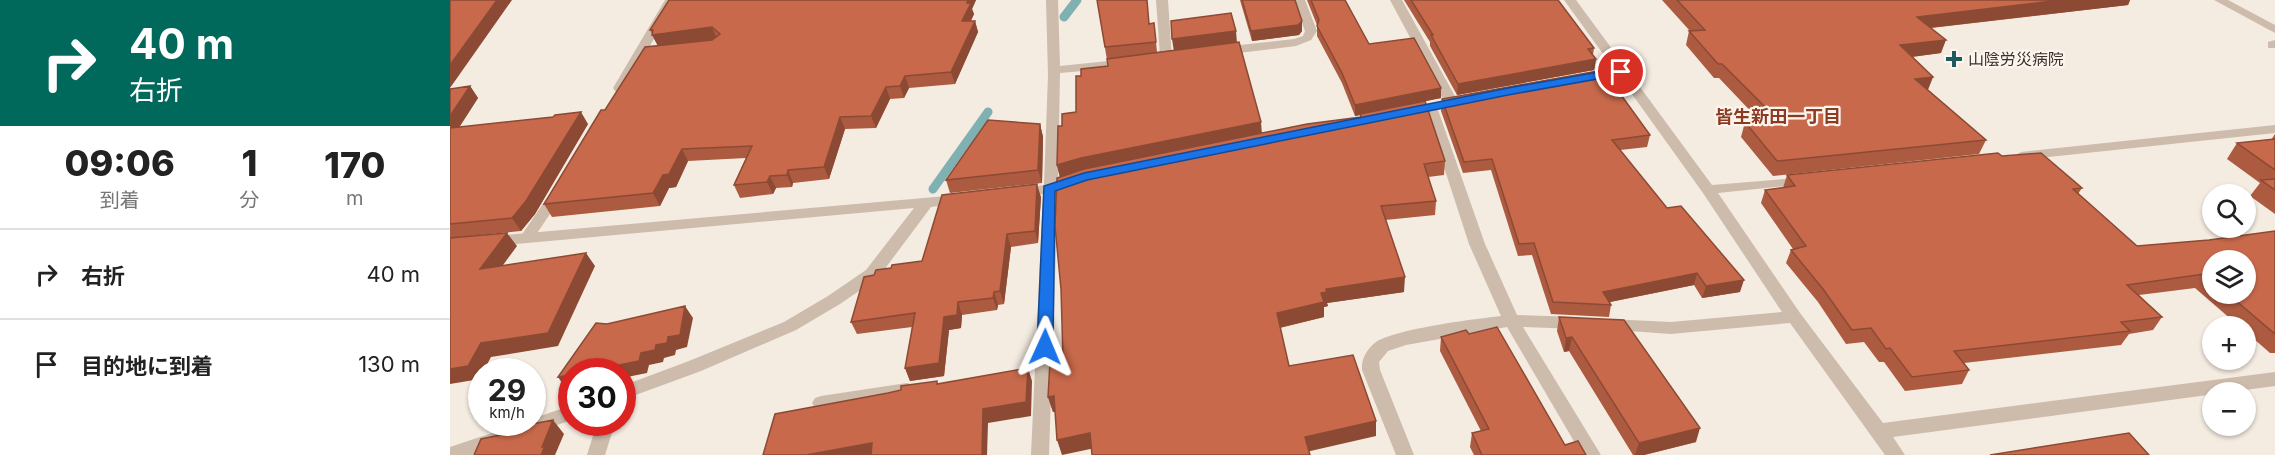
<!DOCTYPE html>
<html lang="ja">
<meta charset="utf-8">
<style>
body{margin:0;font-family:Inter,"Noto Sans JP",sans-serif;background:#f6f6f6;color:#222;height:100vh;display:flex;flex-direction:column;font-size:22px;white-space:nowrap}
*{box-sizing:border-box;margin:0}
p{font-size:20px;color:#767676}
.icon{flex:none;width:33px;height:33px;fill:none;stroke:currentColor;stroke-width:2;stroke-linecap:round;stroke-linejoin:round}
.map{position:relative;flex:1;overflow:hidden}
.panel{display:flex;flex-direction:column;background:#fff;width:450px}
.panel>*{flex:none}
.hud{background:#00695c;color:#fff;overflow:hidden}
.tools{position:absolute;left:1752px;top:184px;display:grid;gap:12px}
.tools a{display:grid;place-items:center;width:54px;height:54px;border-radius:50%;background:#fff;box-shadow:0 2px 4px #0004;font-size:30px}
.speed{position:absolute;left:18px;top:358px;display:flex;gap:12px;font-size:30px;font-weight:700;text-align:center}
.speed>*{display:grid;place-content:center;width:78px;height:78px;border-radius:50%;background:#fff;box-shadow:0 2px 4px #0004;line-height:1}
.speed small{font-size:15px;font-weight:400}
.speed .limit{border:9px solid #d22;background:#fff;color:#111}
.pin{position:absolute;display:grid;place-items:center;width:51px;height:51px;color:#fff;margin:-26px;border:3px solid #fff;border-radius:50%;box-shadow:0 2px 6px #0007}
.me{position:absolute;width:66px;margin:-33px;rotate:1deg;stroke-linejoin:round;filter:drop-shadow(0 0 4px #0008)}
.turn{display:flex;align-items:center;gap:21px;height:126px;padding:0 30px;font-size:27px}
.turn .icon{width:78px;height:78px;stroke-width:2.5}
.turn b{display:block;font-size:42px;line-height:51px}
.eta{display:flex;justify-content:space-evenly;align-items:center;height:102px;text-align:center}
.eta b{font-size:36px;font-weight:800;line-height:42px}
ul{padding:0;list-style:none}
li{display:flex;align-items:center;gap:18px;height:90px;padding:0 30px;border-top:2px solid #e0e0e0}
li div{flex:1}
li b{display:block;font-size:22px}
li em{font-style:normal}
main{display:flex;flex:1;min-height:0}
.map>svg:first-child{display:block}
.lines{fill:none;stroke-linecap:round;stroke-linejoin:round}
.stream{stroke:#7fb0b2;stroke-width:9}
.service{fill:#cdbbac;fill-rule:evenodd}
.minor{fill:#cdbbac;fill-rule:evenodd}
.wall{fill:#ac5a40;fill-rule:evenodd}
.shaded-wall{fill:#8c4a34}
.building{fill:#c8694b;stroke:#8c4a34;stroke-width:1.5}
.route{fill:#1a73e8;stroke:#114b97;stroke-width:1.5}
.poi-dot{fill:#1f5a5e;stroke:#fbf5ee;stroke-width:2}
.labels{text-anchor:middle;dominant-baseline:central;stroke-width:4.5;stroke-linejoin:round;paint-order:stroke}
.poi-label{font-size:16px;fill:#3b302b;stroke:#fbf5ee;text-anchor:start}
.neighbourhood-label{font-size:18px;font-weight:bold;fill:#8c3b22;stroke:#fbf5ee}
</style>
<main>
<section class="panel">
<div class="hud">
<div class="turn"><svg class="icon" aria-label="right" viewBox="0 0 24 24"><path d="M7 20v-9h11M14 6l5 5-5 5"/></svg><div><b>40 m</b>右折</div></div>
</div>
<div class="eta">
<div><b>09:06</b><p>到着</p></div>
<div><b>1</b><p>分</p></div>
<div><b>170</b><p>m</p></div>
</div>
<ul>
<li><svg class="icon" aria-label="right" viewBox="0 0 24 24"><path d="M7 20v-9h11M14 6l5 5-5 5"/></svg><div><b>右折</b></div><em>40 m</em></li>
<li><svg class="icon" aria-label="arrive" viewBox="0 0 24 24"><path d="M6 21V4h12l-3 4 3 4H6"/></svg><div><b>目的地に到着</b></div><em>130 m</em></li>
</ul>
</section>
<div class="map">
<svg width="1825" height="455" viewBox="0 0 1825 455">
<rect width="100%" height="100%" fill="#f4ebe1"/>
<g class="lines">
<path class="stream" d="M614,17L627,0
M483,189L538,112"/>
<path class="service" d="M215,0H227L175,88L169,92L165,91L163,88Z
M843,0H855L867,31L861,40L846,46L772,55L766,51L772,47L844,39L853,36L855,31Z
M1764,0H1778L1825,25V33Z
M1825,40V48H1818V42Z
M108,188L115,192L83,239H73L70,236L73,233L103,189Z
M457,383L463,385L466,390L463,395L457,397L371,410L365,408L362,403L365,398L371,396Z
M147,423H165L155,455H137Z"/>
<path class="minor" d="M596,0H608L610,66L678,59L684,63L678,67L610,73L608,181L626,176L633,180L631,183L608,191L599,455H581L593,194L571,197L564,193L566,190L594,185L598,75Z
M706,0H718L722,59C717,65 705,64 698,63V57L710,56Z
M940,0H952L1006,98L1011,97L1017,101L1016,104L988,110L1035,244L1067,315L1128,317L1134,319L1136,323L1134,327L1128,329L1073,327L1151,455H1132L1057,327L956,345L938,351L929,362L930,370L964,455H946L912,370C911,359 917,349 926,342C946,329 1024,319 1051,316L1019,244L976,112L958,116L952,112L953,109L994,101Z
M1114,0H1126L1262,185L1359,177L1361,180L1354,184L1268,193L1350,313L1433,423L1825,372V386L1443,437L1455,455H1435L1340,323L1221,334L1152,329L1150,325L1152,321L1158,319L1221,322L1332,312L1253,193L1169,76L1134,80L1132,77L1134,74L1164,69Z
M1825,125V133L1571,160L1564,156L1571,152Z
M508,195L513,197L515,200L513,203L481,207L428,278L390,304L346,330L251,371L172,400V386L239,361L334,322L378,296L416,270L464,208L0,250V240Z
M122,405V420L74,436L67,434L65,429L67,424L82,423V419Z
M48,431L55,433L57,438L55,443L22,455H0V447Z"/>
</g>
<path class="wall" d="M219,0H526L522,9L524,14L521,21H525L528,32L505,84L459,88L454,98L440,99L426,128L395,129L379,179L343,183L342,187L326,188L323,194L290,198L284,185L296,158L238,161L226,187L219,188L210,206L102,217L94,204L155,110L208,46L200,30Z
M647,0L700,23H704L707,52L787,43L812,134L910,117V115L905,116L892,83L867,36V25L857,0H895L919,44L991,98L975,101L995,161L994,175L978,177L986,201L985,215L935,220L954,292L877,303L878,306L874,307V317L830,328L839,366L926,421V436L642,448L605,412H603L598,397L613,360L610,177L607,165L612,126L626,112L631,76L658,66Z
M790,0H845L852,31L849,35L802,41Z
M954,0H1108L1144,48L1143,55L1146,59L1144,70L1007,95L980,46V42Z
M1212,0H1680L1678,5L1481,28L1491,53L1462,57L1483,77L1478,90L1536,140L1529,154L1323,176L1291,137L1295,122L1310,121L1269,78H1264L1236,45L1239,31H1240Z
M20,86L28,98L9,127L138,124L85,214L71,231L0,238V89Z
M992,99L1200,135L1197,147L1170,150L1217,208L1290,292L1252,298L1244,285L1160,302L1161,305L1159,317L1101,314L1082,255L1068,256L1041,170L1013,173L991,111Z
M590,124L593,137L592,183L500,193L496,180Z
M1825,134V214L1800,196L1810,183L1777,159L1787,143L1821,140Z
M1552,156L1632,188L1628,194L1687,246L1759,240L1825,231V353H1820L1796,332V327H1790L1745,288L1689,295L1712,317L1703,330L1679,334L1671,345L1514,363L1519,370L1512,384L1455,391L1434,362H1429L1414,342L1396,344L1368,302L1336,263L1341,250L1343,249L1311,203L1315,190L1333,188L1337,175ZM1762,261L1796,294H1762Z
M591,197L588,243L561,247L554,304L548,305L547,310L512,315L511,328L499,330L494,376L460,381L455,368L462,327L407,334L401,322L424,275L441,268L472,261Z
M1109,317L1246,442L1194,455H1183L1119,351L1114,352L1107,331Z
M991,337L1115,445L1136,455H1024L1020,447L1022,433L1031,431L990,351Z"/>
<path class="shaded-wall" d="M47,0H62L0,88V65Z
M518,0H526L522,9L524,14L515,32L512,21Z
M1611,0H1680L1678,5L1461,30L1467,17Z
M525,21L528,32L505,84L501,72Z
M852,21V31L849,35L802,41L801,31Z
M262,27L267,39L208,46L202,35Z
M786,31L787,43L724,52L722,39Z
M1496,40L1491,53L1444,59L1450,45Z
M1146,59L1144,70L1007,95L1008,84Z
M455,76L459,88L454,98L450,86Z
M1483,77L1477,91L1465,79Z
M20,86L28,98L5,134L0,136V116Z
M436,87L440,99L426,128L421,116Z
M991,88V98L905,116V105Z
M131,112L138,124L85,214L71,231L62,218Z
M390,117L395,129L379,179L374,167Z
M811,122L812,135L610,178L607,165L631,158Z
M590,124L593,137L592,183L588,170Z
M232,149L238,161L226,187L219,188L210,206L203,193L213,175Z
M338,170L343,183L342,187L337,175Z
M320,176L326,188L323,194L317,182Z
M587,184L591,197L588,243L585,231Z
M57,233L67,246L40,283L30,269Z
M557,234L561,247L554,304L550,291Z
M136,253L145,266L108,346L41,357L33,372H32V375L30,379L0,384V369Z
M1247,273L1244,285L1150,304L1153,292Z
M955,277L954,292L877,303L878,306L874,307V317L828,328L827,313L871,293L876,289Z
M1294,280L1290,292L1252,298L1256,286Z
M544,292L548,305L547,310L543,298Z
M508,302L512,315L511,328L499,330L494,376L460,381L455,368L494,317Z
M235,306L243,318L237,347L226,350L225,355L214,358L213,362L199,365L197,373L172,378V372H134L206,345L218,337Z
M1122,337L1119,351L1114,352L1116,338Z
M578,368L582,381L581,416L538,423L537,455H532L533,409Z
M122,375V389L117,390L108,377Z
M604,396L608,411L603,412L598,397Z
M103,420L114,434L105,455H91L92,447Z
M926,421V436L856,452L855,437Z
M1250,428L1246,442L1194,455H1185L1189,443Z
M640,433L645,448L612,455L607,440Z
M422,443L428,455H356Z"/>
<path class="building" d="M0,0H47L0,65Z
M219,0H518L517,3H521L512,21H525L501,72L455,76L450,86L436,87L421,116L390,117L374,167L338,170L337,175L320,176L317,182L284,185L302,146L232,149L219,174L213,175L203,193L94,204L151,110H155L195,47L262,40L270,34L262,27L202,35L203,30H200Z
M647,0H697L699,24L704,23L706,42L655,47Z
M792,0H845L852,21L848,25L801,31Z
M861,0H895L919,44L964,38L991,88L905,105L892,73L867,26L869,20Z
M961,0H1108L1144,48L1138,49L1146,59L1008,84L981,35H983Z
M1227,0H1611L1467,17L1496,40L1450,45L1483,77L1465,79L1536,140L1327,161L1295,122L1327,119L1272,64H1268L1239,31L1255,30Z
M781,13L786,31L722,39L721,21Z
M789,42L811,122L631,158L607,165L608,126H612V114L626,112V76H631V69L658,66L657,59Z
M1153,70L1200,135L1162,140L1217,208L1231,206L1294,280L1256,286L1247,273L1153,292L1161,305L1103,302L1084,243L1069,244L1042,159L1014,162L992,99Z
M20,86L0,116V89Z
M975,101L995,161L974,164L986,201L931,206L955,277L876,289L877,292L871,293L874,302L827,313L839,366L903,355L926,421L855,437L860,455H642L640,433L607,440L604,396L598,397L600,362L613,360L611,289L605,226L607,178L634,169L857,124L911,117L910,114Z
M131,112L76,201L62,218L0,224V128L103,117L105,115Z
M538,120L590,124L588,170L496,180Z
M1825,139V170L1787,143Z
M1548,153L1552,156L1591,153L1632,188L1623,189L1687,246L1759,240L1825,231V334L1778,294H1796V261H1762V281L1754,274L1677,285L1712,317L1671,322L1680,331L1504,351L1519,370L1462,377L1440,348L1436,349L1421,328L1402,330L1373,289L1341,250L1356,246L1315,190L1345,186L1337,175Z
M1825,179V190L1811,180Z
M587,184L585,231L557,234L550,291L544,292L543,298L508,302L507,315L494,317L489,363L455,368L465,313L401,322L414,277L424,275L426,270L441,268L442,265L472,261L492,195Z
M57,233L30,269L136,253L98,333L31,343L18,366L0,369V238Z
M235,306L230,335L218,337L217,343L206,345L205,350L191,353L189,361L134,372H122V375L108,377L146,323L157,324Z
M1109,317L1174,320L1250,428L1189,443L1122,337L1116,338Z
M1047,327L1115,445L1128,441L1136,455H1032L1022,433L1039,429L991,337L1016,330L1019,334Z
M578,368L576,402L533,409L532,455H421L422,443L356,455H313L325,414L438,393L451,390V386L487,381V384Z
M103,420L92,447L95,446L91,455H24L31,439L65,432L67,427Z
M1679,433L1699,455H1540Z"/>
<path class="route" d="M1171,68L1175,69V74L1058,95L637,180L605,191L603,347L601,351H590L587,347L594,186L634,173L1058,88Z"/>
<path class="poi-dot" d="M1501 50h6v6h6v6h-6v6h-6v-6h-6v-6h6z"/>
<g class="labels">
<g class="poi-label">
<text x="1518" y="59">山陰労災病院</text>
</g>
<g class="neighbourhood-label">
<text x="1328" y="116">皆生新田一丁目</text>
</g>
</g>
</svg>
<div class="tools">
<a><svg class="icon" aria-label="search" viewBox="0 0 24 24"><circle cx="10" cy="10" r="6"/><path d="M15 15l6 6"/></svg></a>
<a><svg class="icon" aria-label="layers" viewBox="0 0 24 24"><path d="M12 4l9 5-9 5-9-5zM3 14l9 5 9-5"/></svg></a>
<a>+</a>
<a>−</a>
</div>
<div class="speed"><div>29<small>km/h</small></div><div class="limit">30</div></div>
<div class="pin" style="left:1171px;top:72px;background:#d93025"><svg class="icon" aria-label="arrive" viewBox="0 0 24 24"><path d="M6 21V4h12l-3 4 3 4H6"/></svg></div>
<svg class="me" style="left:595px;top:347px" viewBox="-20 -20 40 40"><path d="M0-17L14 15 0 8-14 15z" fill="#1a73e8" stroke="#fff" stroke-width="4"/></svg>
</div>
</main>
